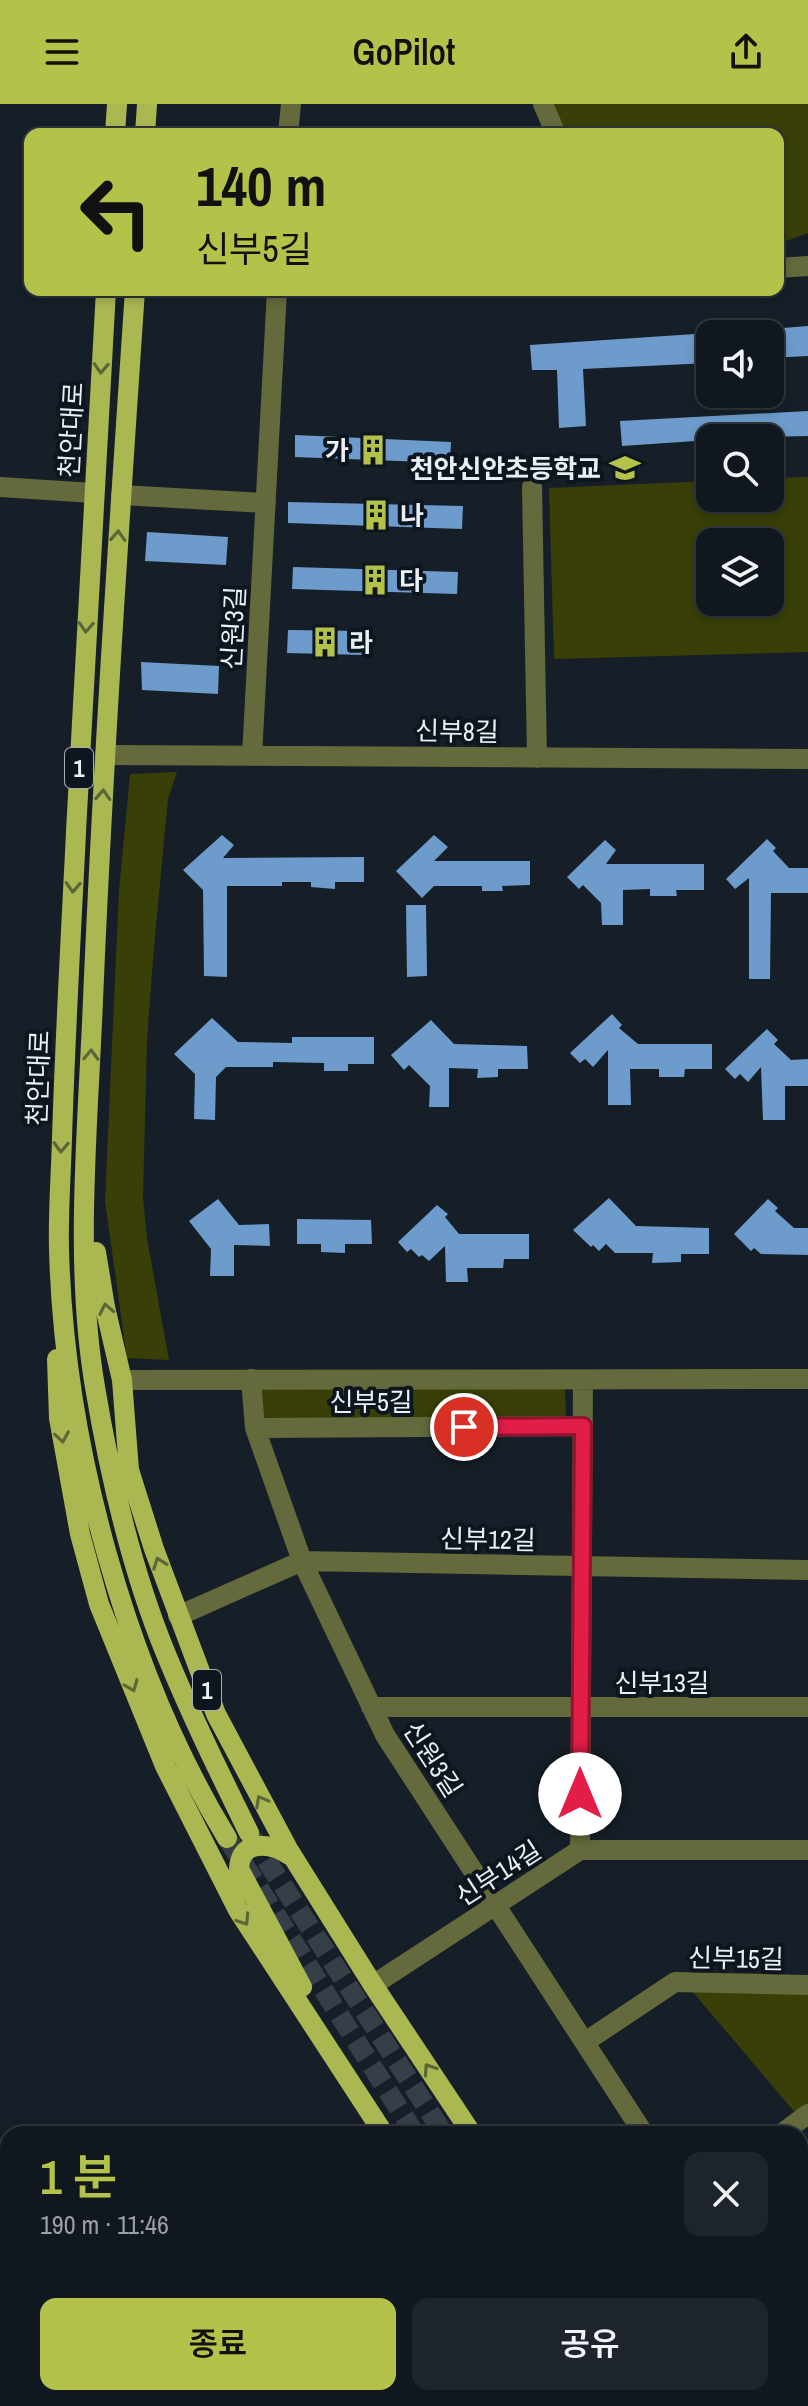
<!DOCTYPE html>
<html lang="ko">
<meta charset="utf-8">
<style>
body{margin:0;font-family:"Archivo Narrow","Noto Sans KR",sans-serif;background:#1e242b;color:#f1f3f6;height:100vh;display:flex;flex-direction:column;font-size:30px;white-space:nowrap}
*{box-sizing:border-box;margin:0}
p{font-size:26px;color:#9c9fa4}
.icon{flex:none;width:44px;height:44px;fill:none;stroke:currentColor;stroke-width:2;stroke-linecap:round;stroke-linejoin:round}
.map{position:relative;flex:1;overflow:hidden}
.panel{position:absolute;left:0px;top:2022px;width:808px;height:280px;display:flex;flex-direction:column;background:#10171e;border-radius:24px 24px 0 0;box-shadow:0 4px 12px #0003,0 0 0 2px #30363c}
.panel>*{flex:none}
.banner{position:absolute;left:24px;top:24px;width:760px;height:168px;border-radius:16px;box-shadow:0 4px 12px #0003,0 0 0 2px #30363c;background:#b4c24a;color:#111;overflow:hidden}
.buttons{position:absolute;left:696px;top:216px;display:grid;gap:16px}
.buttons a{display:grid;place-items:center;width:88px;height:88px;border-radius:16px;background:#10171e;box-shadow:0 4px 12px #0003,0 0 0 2px #30363c;font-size:40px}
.pin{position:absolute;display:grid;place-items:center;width:68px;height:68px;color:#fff;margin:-34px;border:4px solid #fff;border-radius:50%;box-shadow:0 2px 8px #0007}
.me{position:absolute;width:88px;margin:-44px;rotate:0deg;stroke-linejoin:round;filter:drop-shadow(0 0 6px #0008)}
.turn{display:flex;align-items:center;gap:28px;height:168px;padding:0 40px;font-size:36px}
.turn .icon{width:104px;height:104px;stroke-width:2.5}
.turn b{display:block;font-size:56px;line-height:68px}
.round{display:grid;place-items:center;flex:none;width:84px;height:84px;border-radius:16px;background:#1e242b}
.headline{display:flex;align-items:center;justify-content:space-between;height:136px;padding:0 40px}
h1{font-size:48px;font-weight:600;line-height:60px;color:#b4c24a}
.action{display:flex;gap:16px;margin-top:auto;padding:16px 40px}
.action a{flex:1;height:92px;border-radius:16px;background:#b4c24a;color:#111;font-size:32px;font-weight:600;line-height:92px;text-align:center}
.action a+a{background:#1e242b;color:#f1f3f6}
header{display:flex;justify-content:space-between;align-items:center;height:104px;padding:0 40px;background:#b4c24a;color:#111;font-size:36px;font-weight:600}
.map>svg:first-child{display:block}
.green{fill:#393f07;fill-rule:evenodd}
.building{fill:#6c9bcc}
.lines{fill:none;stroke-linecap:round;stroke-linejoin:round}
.major-tunnel{stroke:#363e47;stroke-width:20;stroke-dasharray:20 10;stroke-linecap:butt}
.minor{stroke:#646a3c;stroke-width:20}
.major{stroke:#abb852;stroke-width:20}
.oneway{stroke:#5c6738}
.route-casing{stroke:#92132f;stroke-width:20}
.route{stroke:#e11d48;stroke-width:14}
.labels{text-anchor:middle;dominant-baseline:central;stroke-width:8;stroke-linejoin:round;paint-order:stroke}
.shield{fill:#0d161e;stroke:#a7aeb4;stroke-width:2}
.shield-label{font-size:24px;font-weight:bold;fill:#e9eff5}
.street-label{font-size:26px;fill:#e9eff5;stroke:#0d161e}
.poi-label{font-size:26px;font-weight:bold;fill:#e9eff5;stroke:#0d161e;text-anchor:start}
</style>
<header><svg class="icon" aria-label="menu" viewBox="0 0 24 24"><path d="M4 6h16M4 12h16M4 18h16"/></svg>GoPilot<svg class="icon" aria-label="share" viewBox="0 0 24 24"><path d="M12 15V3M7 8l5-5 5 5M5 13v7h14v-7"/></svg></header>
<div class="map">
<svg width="808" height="2302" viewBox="0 0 808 2302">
<rect width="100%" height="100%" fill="#161f28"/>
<path class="green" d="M550,0H808V129L778,140V30H563Z
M808,373V548L554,555L549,384L710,377V394H770V374ZM710,438H770V498H710Z
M177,668L168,695L154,843L147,936L143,1093L147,1135L169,1256L127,1254L105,1097L119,787L130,670Z
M260,1281H562L565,1286L566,1313L268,1317L262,1310Z
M692,1887L808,1888V2005L798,2012Z"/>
<path class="building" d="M808,222V252L770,254V225Z
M710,229V259L583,265L586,322L559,324L557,266H532L530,241Z
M808,307V332L710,334V336L622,342L620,317Z
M295,331L451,338L450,359L295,353Z
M288,398L463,402L462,425L288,419Z
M147,428L228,433L226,461L145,457Z
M293,463L458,468L457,490L292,485Z
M288,526L363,527V551L287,549Z
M141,558L219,562L218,590L142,586Z
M222,731L234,741L223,754L364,753V778H335V785L311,783V778H282V782H227V873L204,872L203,786L183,766Z
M434,731L448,743L434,757H530V781L502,782L503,787H482V782H434L422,794L396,767Z
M767,735L776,744L773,747L789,764H808V789H771L770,875H749V774L735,785L726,775Z
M605,736L616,746L606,760H704V786H676L677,792H650V785L623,786V821H602L601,799L583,781L579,785L567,773Z
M406,801H426L427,872L407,873Z
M612,910L622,921L619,924L638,940H712V965H685L684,973H659V965H630L631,1001H608V946L593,963L585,955L580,959L570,949Z
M212,914L238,938L292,939V933H374V960H348V967H324V959L273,958V963H226L216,973L215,1016L194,1015L195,970L174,950Z
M431,916L454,940L527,942L528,965H498V973L477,974L478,965L449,964V1003H429L430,982L409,961L404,966L391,951Z
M767,925L778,936L774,940L791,956L808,955V982H785V1016H763L761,963L748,978L740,970L735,975L725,965Z
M609,1094L636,1122L709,1124V1150H681V1158L652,1159L653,1149H615L606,1140L599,1147L593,1141L591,1143L573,1126Z
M218,1095L239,1121L269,1120L270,1142L234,1141V1172H210L211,1145L189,1117Z
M768,1095L778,1104L775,1107L794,1124H808V1151L761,1150L754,1144L751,1147L734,1130Z
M437,1101L448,1110L445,1113L459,1130H529V1155H504L503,1164H467L468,1178H446L445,1142L429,1157L422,1151L419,1153L411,1145L407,1148L398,1138Z
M297,1115L371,1116L372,1140H345V1149L321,1148V1140H297Z"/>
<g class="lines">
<path class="major-tunnel" d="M250,1731L444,2030
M227,1734L415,2030
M585,2294L590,2302
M613,2294L618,2302"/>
<path class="minor" d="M543,0L556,30
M288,30L291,0
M778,164L808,162
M0,383L93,389
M532,383L537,654
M121,391L266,399
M105,651L808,655
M252,652L277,186
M251,1275L255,1324L302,1457L385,1631L644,2030
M122,1276L808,1275
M255,1324L583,1322
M178,1512L302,1457L808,1466
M371,1603H808
M580,1746L583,1277
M373,1881L580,1746H808
M585,1938L675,1878L808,1881
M781,2030L808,2010"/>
<path class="major" d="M115,30L117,0
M145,30L147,0
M106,186C94,373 84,561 75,749C70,844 65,939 62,1034C61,1071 58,1108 59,1145C64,1340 126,1568 227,1734
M135,186C119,423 103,659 93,896C88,1022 74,1159 95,1283C110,1373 131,1465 166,1550C191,1611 220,1670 249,1729
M96,1148L105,1203L122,1276L129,1366L154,1445L216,1610L288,1745L373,1881L472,2030
M57,1255L59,1314L80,1430L99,1500L165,1662L238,1806L384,2030
M291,1752C272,1739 240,1734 239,1765L302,1883
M560,2294L566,2302
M637,2294L642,2302
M791,2302L808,2289"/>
</g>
<defs><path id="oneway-chevron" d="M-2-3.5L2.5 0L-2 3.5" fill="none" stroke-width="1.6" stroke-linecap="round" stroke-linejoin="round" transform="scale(2)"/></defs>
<g class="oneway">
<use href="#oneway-chevron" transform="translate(101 264) rotate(93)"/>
<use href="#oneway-chevron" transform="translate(118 432) rotate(-87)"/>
<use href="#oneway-chevron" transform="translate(86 523) rotate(93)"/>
<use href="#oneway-chevron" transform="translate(103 691) rotate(-87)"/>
<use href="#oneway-chevron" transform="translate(73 783) rotate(93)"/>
<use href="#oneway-chevron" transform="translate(91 951) rotate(-88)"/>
<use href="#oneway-chevron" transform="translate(61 1043) rotate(92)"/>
<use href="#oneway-chevron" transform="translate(106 1205) rotate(-102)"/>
<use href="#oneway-chevron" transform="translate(62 1333) rotate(81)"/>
<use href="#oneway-chevron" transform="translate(159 1459) rotate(-110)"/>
<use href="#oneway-chevron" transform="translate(132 1582) rotate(68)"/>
<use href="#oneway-chevron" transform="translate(261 1697) rotate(-119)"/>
<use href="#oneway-chevron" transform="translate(244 1816) rotate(57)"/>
<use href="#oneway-chevron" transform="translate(429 1965) rotate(-124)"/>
</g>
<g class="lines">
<g class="route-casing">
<path id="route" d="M464,1323L583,1322L580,1690"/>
</g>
<use href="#route" class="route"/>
</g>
<defs>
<g id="building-bare" transform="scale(2.4)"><path d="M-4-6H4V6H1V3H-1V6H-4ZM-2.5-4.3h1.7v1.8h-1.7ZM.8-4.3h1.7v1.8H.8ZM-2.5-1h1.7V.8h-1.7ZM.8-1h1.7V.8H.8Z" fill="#b4c24a" stroke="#0d161e" stroke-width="2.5" paint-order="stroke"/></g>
<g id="school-bare" transform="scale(2.4)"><path d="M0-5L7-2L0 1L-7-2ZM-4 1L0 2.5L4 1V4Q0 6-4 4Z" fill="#b4c24a" stroke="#0d161e" stroke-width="2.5" paint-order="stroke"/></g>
</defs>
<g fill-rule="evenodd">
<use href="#building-bare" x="373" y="346"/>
<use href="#school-bare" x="625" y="364"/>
<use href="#building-bare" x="376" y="411"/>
<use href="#building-bare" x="375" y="476"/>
<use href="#building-bare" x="325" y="538"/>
</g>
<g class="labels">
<g class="shield">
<rect x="65" y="644" width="28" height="40" rx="6"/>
<rect x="193" y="1566" width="28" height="40" rx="6"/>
</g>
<g class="shield-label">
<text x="79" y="664">1</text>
<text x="207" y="1586">1</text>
</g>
<g class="street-label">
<text transform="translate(71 326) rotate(-87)">천안대로</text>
<text transform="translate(233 524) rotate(-87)">신원3길</text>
<text transform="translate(457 627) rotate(1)">신부8길</text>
<text transform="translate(38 974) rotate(-88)">천안대로</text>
<text x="371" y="1297">신부5길</text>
<text transform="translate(488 1435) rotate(1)">신부12길</text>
<text x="662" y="1578">신부13길</text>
<text transform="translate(433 1655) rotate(57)">신원3길</text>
<text transform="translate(498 1769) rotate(-33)">신부14길</text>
<text transform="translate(736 1854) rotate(1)">신부15길</text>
</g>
<g class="poi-label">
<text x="349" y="346" text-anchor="end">가</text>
<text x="601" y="364" text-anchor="end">천안신안초등학교</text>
<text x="400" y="411">나</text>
<text x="399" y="476">다</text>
<text x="349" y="538">라</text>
</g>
</g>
</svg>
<div class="buttons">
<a><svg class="icon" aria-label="sound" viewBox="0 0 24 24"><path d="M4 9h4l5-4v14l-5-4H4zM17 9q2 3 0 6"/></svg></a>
<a><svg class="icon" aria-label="search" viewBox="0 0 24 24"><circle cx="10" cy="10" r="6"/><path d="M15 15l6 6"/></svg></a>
<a><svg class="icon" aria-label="layers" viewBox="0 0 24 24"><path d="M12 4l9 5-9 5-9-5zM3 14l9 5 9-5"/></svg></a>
</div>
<div class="pin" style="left:464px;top:1323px;background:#d93025"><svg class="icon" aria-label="arrive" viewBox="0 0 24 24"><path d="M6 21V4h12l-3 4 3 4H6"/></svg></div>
<svg class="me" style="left:580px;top:1690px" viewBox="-20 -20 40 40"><circle r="19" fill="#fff"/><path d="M0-13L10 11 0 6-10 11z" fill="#e11d48"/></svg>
<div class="banner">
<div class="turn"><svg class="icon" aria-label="left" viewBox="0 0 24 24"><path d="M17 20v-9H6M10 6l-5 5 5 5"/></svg><div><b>140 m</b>신부5길</div></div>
</div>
<section class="panel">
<div class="headline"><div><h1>1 분</h1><p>190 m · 11:46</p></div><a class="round"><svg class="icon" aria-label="close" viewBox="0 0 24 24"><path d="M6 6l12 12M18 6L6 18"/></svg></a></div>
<div class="action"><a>종료</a><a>공유</a></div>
</section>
</div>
